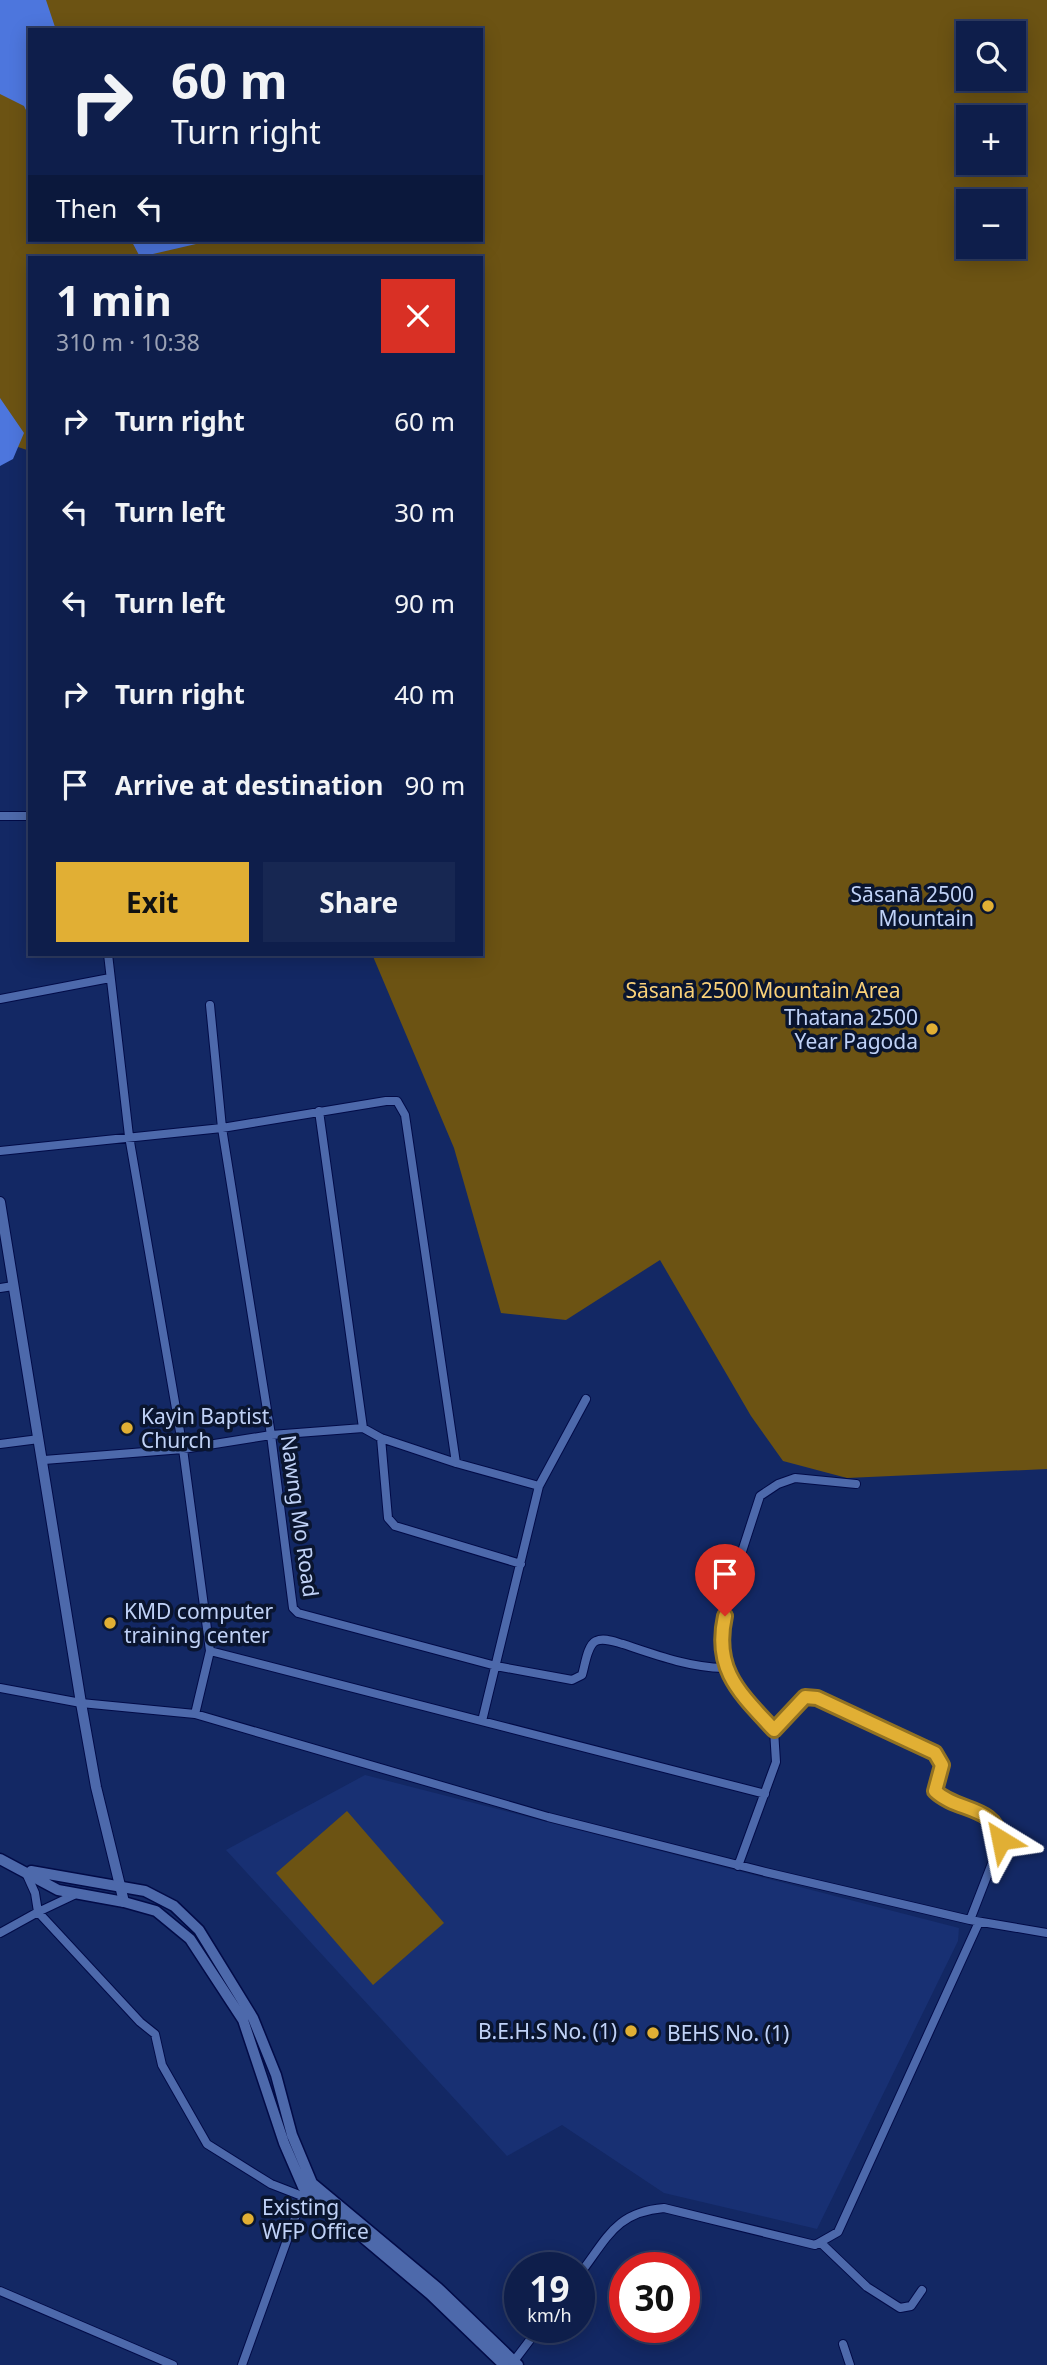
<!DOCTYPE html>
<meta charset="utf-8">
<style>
body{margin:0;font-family:"Noto Sans",sans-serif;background:#172752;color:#f1f3f6;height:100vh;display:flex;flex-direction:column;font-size:26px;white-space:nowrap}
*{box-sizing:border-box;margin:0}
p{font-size:23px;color:#9ba2b5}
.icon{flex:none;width:38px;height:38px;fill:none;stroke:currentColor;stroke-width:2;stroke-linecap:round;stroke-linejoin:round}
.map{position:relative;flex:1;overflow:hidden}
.side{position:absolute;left:28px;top:256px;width:455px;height:700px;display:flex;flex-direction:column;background:#0e1e4b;border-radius:0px;box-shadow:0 4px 18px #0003,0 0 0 2px #2e3c63}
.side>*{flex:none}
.top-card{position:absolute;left:28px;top:28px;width:455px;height:214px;border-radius:0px;box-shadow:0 4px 18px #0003,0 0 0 2px #2e3c63;background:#0e1e4b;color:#f1f3f6;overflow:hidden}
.tools{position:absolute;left:956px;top:21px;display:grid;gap:14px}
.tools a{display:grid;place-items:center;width:70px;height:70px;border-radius:0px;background:#0e1e4b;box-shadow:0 4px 18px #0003,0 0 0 2px #2e3c63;font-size:35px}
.speed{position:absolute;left:504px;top:2252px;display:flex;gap:14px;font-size:35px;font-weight:700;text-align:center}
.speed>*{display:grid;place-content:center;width:91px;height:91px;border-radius:50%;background:#0e1e4b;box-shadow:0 4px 18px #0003,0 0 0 2px #2e3c63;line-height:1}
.speed small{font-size:18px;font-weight:400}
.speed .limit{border:10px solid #d22;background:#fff;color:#111}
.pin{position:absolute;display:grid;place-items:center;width:60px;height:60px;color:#fff;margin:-72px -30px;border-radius:50% 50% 50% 0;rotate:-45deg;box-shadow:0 0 7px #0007}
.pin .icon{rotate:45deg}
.me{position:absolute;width:77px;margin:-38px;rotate:325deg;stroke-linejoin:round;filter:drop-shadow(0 0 5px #0008)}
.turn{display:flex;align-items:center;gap:24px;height:147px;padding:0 28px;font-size:32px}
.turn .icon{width:91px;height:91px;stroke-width:2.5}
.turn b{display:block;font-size:49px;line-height:60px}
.then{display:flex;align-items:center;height:66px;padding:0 28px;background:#0003;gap:14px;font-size:26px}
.round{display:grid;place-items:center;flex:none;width:74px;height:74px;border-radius:0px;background:#172752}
.headline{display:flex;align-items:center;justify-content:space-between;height:119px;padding:0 28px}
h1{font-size:42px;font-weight:700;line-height:52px}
.primary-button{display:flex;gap:14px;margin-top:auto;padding:14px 28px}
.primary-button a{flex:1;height:80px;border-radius:0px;background:#e1af34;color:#111;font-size:28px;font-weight:700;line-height:80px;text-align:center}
.primary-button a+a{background:#172752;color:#f1f3f6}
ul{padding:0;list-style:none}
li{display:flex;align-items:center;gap:21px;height:91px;padding:0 28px}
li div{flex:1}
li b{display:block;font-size:26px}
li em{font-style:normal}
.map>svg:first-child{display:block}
.built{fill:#183073}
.green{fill:#6c5313;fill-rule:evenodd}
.water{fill:#4d76dd}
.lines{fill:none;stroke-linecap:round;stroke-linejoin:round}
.minor-casing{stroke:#020b47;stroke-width:10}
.tertiary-casing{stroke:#020b47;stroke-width:12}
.secondary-casing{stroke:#020b47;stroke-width:13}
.minor{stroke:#4d69ab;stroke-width:8}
.tertiary{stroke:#4d69ab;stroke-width:10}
.secondary{stroke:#4d69ab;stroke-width:10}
.route-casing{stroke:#927222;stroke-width:18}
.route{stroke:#e1af34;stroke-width:12}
.poi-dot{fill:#e1af34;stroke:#0a152f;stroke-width:2.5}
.labels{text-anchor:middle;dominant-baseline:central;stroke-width:7;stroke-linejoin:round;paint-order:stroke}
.poi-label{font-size:21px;fill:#c0d2f7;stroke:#0a152f;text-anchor:start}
.park-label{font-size:21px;fill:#fad179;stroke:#0a152f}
.street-label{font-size:21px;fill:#c0d2f7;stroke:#0a152f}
</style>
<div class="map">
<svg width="1047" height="2365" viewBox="0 0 1047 2365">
<rect width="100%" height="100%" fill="#132864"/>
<path class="built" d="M365,1775L959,1928L958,1941L817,2229L664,2193L562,2125L507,2156L226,1850Z"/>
<path class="green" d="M0,0H1047V1469L847,1478L783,1461L751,1416L660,1260L566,1320L501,1313L454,1148L372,954H481V257H30V451L0,441ZM30,30H481V240H30ZM968,33H1013V79H968ZM968,117H1013V163H968ZM968,201H1013V247H968Z
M347,1811L444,1923L373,1985L276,1873Z"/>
<path class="water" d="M0,0H46L56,30H30V118L24,106L0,94Z
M131,240H200L196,244L140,257Z
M0,398L24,433L13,459L0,466Z"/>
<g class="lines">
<g class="minor-casing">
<path id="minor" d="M0,816H30
M108,954L129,1136L183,1449L210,1651L765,1794
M0,999L110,978
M210,1005L222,1128L271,1435L293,1608L298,1613L496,1666L572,1680L582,1675C585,1666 587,1645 596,1641C604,1637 615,1642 623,1644C656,1655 688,1667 724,1668
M319,1111L363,1428
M0,1151L222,1128L386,1101H397L405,1115L456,1463
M0,1288L13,1286
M381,1438L388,1518L395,1526L521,1564
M0,1444L39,1439
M44,1460L183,1449L271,1435L363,1428L381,1438L456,1463L539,1486
M0,1688L81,1703L195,1714L548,1817L765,1872L970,1920L1047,1933
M195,1714L210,1651
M482,1721L539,1486L586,1399
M774,1730L805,1697L817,1698L941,1758L942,1765L935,1791C957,1812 995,1805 1001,1840L970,1920
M738,1866L776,1762L774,1730L745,1698L724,1668L720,1638L735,1573L760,1496L778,1484L795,1478L856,1484
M26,1873L35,1893L38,1912L74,1895
M0,1933L38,1912L140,2022L155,2034L162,2065L207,2144L271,2184L302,2196
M821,2243L867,2287L900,2308L911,2306L922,2290
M579,2275C607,2239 615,2212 664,2208L815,2245L838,2232L979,1922
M0,2291L173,2365
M843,2344L850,2365
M242,2365L304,2193
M511,2365L539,2328"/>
</g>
<g class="tertiary-casing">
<path id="tertiary" d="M0,1202L81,1703L96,1787L124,1902"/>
</g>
<g class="secondary-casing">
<path id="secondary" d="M0,1859L58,1890L124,1902L156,1911L190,1939L243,2020L284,2143L303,2187L430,2294L504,2365
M31,1871L145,1891L174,1906L199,1930L253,2018L276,2075L292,2135L312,2183L438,2288L518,2365"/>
</g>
<use href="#minor" class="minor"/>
<use href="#tertiary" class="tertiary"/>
<use href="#secondary" class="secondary"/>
</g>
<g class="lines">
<g class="route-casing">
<path id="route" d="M725,1616C713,1670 740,1693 774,1730L805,1697L817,1698L935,1753L942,1765L935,1791C957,1812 995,1805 1001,1840"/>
</g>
<use href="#route" class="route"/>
</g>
<g class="poi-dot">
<circle cx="988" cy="906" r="7"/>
<circle cx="932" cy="1029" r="7"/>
<circle cx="127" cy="1428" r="7"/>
<circle cx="110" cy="1623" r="7"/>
<circle cx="631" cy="2031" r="7"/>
<circle cx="653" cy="2033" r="7"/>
<circle cx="248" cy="2219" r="7"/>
</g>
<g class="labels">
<g class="poi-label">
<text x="974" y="894" text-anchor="end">Sāsanā 2500<tspan x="974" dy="24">Mountain</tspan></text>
<text x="918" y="1017" text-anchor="end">Thatana 2500<tspan x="918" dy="24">Year Pagoda</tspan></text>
<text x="141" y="1416">Kayin Baptist<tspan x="141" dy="24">Church</tspan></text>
<text x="124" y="1611">KMD computer<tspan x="124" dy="24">training center</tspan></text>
<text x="617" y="2031" text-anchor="end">B.E.H.S No. (1)</text>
<text x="667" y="2033">BEHS No. (1)</text>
<text x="262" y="2207">Existing<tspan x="262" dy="24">WFP Office</tspan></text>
</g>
<g class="park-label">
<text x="763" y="990">Sāsanā 2500 Mountain Area</text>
</g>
<g class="street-label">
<text transform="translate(300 1516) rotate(82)">Nawng Mo Road</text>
</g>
</g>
</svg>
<div class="tools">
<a><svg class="icon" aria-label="search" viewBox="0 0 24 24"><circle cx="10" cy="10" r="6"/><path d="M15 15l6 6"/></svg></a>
<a>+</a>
<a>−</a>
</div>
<div class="speed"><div>19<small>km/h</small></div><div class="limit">30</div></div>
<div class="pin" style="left:725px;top:1616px;background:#d93025"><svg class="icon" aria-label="arrive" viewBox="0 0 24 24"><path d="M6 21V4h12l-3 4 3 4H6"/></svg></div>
<svg class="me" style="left:1001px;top:1840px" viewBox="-20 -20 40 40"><path d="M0-17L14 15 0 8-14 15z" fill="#e1af34" stroke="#fff" stroke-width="4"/></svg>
<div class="top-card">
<div class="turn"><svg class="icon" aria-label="right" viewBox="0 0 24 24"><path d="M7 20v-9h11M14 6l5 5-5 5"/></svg><div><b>60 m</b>Turn right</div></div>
<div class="then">Then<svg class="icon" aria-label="left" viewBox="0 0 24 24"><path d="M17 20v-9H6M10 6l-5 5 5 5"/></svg></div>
</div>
<section class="side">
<div class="headline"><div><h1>1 min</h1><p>310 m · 10:38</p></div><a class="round" style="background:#d93025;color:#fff"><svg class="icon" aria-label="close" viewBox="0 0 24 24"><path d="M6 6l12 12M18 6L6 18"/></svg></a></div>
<ul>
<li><svg class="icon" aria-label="right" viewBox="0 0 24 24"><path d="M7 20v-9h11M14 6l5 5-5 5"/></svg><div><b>Turn right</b></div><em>60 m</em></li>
<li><svg class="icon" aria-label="left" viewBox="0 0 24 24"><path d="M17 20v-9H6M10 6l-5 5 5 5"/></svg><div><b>Turn left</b></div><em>30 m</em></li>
<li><svg class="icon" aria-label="left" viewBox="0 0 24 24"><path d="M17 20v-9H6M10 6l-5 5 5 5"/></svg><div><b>Turn left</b></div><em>90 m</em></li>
<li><svg class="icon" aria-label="right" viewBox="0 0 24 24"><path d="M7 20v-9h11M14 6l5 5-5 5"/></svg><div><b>Turn right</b></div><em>40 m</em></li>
<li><svg class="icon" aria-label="arrive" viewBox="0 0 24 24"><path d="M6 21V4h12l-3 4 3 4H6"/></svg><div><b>Arrive at destination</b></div><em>90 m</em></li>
</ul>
<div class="primary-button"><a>Exit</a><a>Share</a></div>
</section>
</div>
